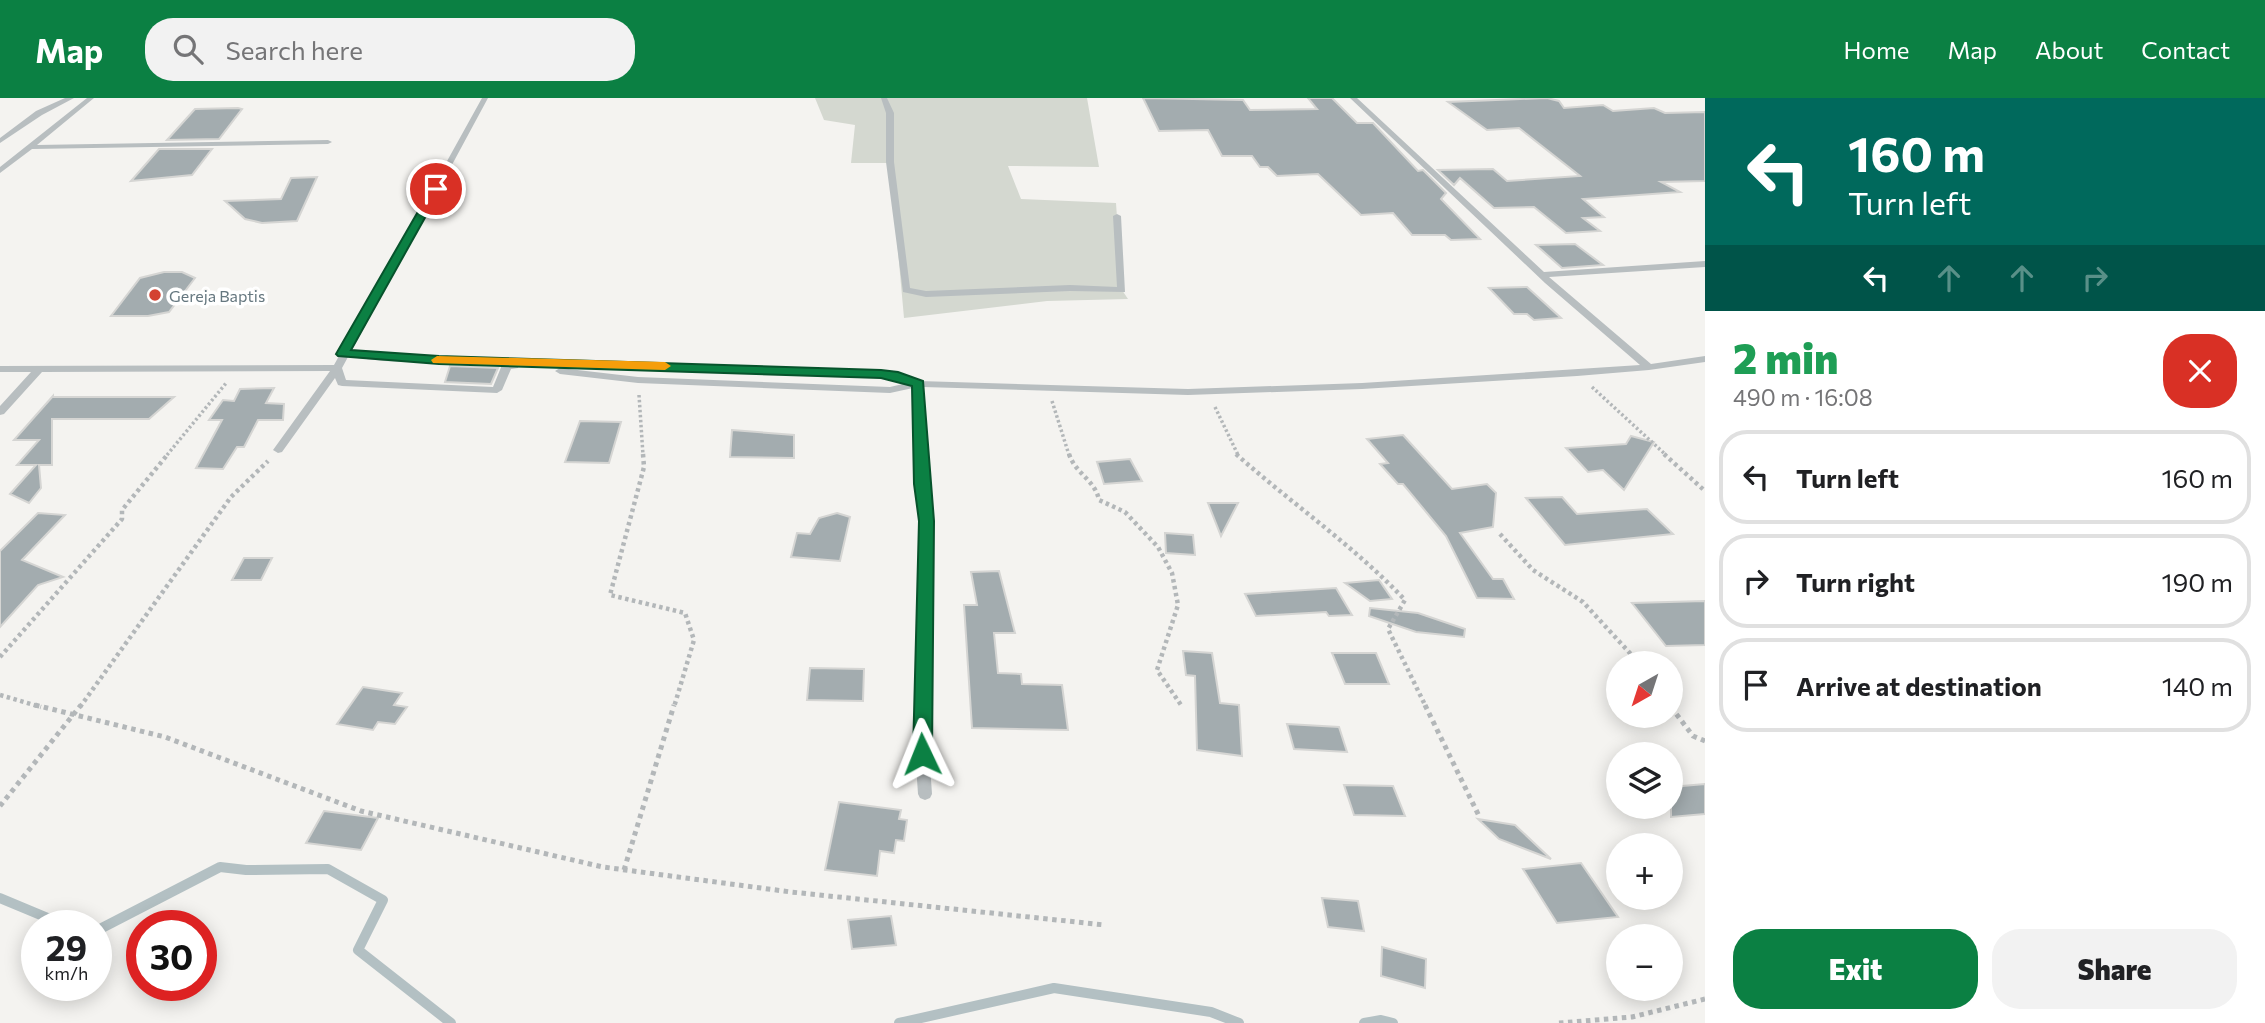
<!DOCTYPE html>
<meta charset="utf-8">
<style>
body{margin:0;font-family:Commissioner,sans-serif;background:#f2f2f2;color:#202124;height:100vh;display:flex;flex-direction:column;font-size:26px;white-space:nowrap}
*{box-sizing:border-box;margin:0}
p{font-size:23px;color:#757577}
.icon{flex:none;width:38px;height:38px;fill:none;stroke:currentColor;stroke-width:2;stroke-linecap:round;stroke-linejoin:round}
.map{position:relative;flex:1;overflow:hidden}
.details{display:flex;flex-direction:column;background:#fff;width:560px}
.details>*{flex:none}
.guide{background:#00695c;color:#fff;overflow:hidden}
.needle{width:46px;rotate:219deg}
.tools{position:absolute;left:1606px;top:553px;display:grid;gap:14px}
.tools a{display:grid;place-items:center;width:77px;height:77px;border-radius:50%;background:#fff;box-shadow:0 4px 18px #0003;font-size:35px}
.speed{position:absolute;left:21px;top:812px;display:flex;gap:14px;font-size:35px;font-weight:700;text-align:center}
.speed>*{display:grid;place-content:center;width:91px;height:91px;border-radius:50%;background:#fff;box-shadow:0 4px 18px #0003;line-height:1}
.speed small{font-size:18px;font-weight:400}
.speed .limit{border:10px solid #d22;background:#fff;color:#111}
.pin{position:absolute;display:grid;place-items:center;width:60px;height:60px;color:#fff;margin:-30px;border:4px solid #fff;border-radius:50%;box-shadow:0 2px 7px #0007}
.me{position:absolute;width:77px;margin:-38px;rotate:358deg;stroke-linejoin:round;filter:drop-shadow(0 0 5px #0008)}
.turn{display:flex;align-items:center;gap:24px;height:147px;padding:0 28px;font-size:32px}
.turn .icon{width:91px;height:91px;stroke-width:2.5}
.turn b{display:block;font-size:49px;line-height:60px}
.lanes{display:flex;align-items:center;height:66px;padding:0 28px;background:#0003;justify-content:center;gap:35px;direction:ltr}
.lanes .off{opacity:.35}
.round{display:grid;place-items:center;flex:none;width:74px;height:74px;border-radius:28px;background:#f2f2f2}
.summary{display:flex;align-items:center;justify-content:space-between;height:119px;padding:0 28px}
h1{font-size:42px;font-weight:800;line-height:52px;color:#1e9e55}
.primary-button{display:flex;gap:14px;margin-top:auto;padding:14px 28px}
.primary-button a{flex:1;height:80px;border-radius:28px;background:#0b8043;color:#fff;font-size:28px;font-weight:800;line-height:80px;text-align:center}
.primary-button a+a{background:#f2f2f2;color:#202124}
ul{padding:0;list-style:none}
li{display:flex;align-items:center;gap:21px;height:94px;margin:0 14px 10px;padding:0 14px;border:4px solid #e0e0e0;border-radius:28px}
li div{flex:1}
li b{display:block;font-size:26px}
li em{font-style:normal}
header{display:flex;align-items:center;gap:42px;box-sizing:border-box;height:98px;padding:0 35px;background:#0b8043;color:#fff}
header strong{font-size:33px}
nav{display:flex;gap:38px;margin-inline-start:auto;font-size:24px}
.search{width:490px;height:63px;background:#f2f2f2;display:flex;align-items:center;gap:18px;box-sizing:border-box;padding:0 24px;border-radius:28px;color:#757577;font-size:26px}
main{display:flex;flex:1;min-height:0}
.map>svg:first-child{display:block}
.green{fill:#d4d8d0}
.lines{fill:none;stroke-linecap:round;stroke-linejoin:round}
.stream{stroke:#b3c0c3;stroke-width:10}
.building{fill:#a3acaf;stroke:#d5d5d3;stroke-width:2}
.path-far2{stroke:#b3b7b9;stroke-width:3.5;stroke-dasharray:2.5 2.5;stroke-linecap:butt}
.path-far1{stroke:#b3b7b9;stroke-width:4.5;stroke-dasharray:3.5 3.5;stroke-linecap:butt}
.path{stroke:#b3b7b9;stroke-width:5;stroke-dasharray:4.5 4.5;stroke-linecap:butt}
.minor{fill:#b8bec0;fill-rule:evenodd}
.route{fill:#0b8043;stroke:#07532c;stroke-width:2}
.slow{fill:#f59e0b}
.poi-dot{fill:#d34231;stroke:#fff;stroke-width:2.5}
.labels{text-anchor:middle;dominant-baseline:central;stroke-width:7;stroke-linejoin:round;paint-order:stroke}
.far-poi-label{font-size:16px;fill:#65777f;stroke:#fff;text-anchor:start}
</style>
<header>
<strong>Map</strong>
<div class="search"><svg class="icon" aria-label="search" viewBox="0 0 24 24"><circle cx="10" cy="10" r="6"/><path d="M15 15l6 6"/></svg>Search here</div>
<nav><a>Home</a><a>Map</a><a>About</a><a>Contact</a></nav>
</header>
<main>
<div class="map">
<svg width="1705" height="925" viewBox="0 0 1705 925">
<rect width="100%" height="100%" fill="#f4f3f0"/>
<path class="green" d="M815,0H1087L1099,69L1008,68L1021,101L1116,105L1122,192L1128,201L1047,203L904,220L890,65H851L855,27L824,22Z"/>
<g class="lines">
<path class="stream" d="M0,800L67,828
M96,833L220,769L246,772L328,771L383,802L358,852L451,925
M899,925L1054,890L1211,914L1239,925
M1364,925L1381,922L1393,925"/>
</g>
<path class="building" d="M1143,0L1243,2L1250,12L1317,11L1308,0H1332L1357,25H1373L1418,73L1423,72L1446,95L1441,101L1480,141L1451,142L1445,137H1412L1393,115L1361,117L1318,76L1277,78L1268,69H1260L1252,58H1222L1208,32L1159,33Z
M1547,0L1559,3L1564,10L1603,7L1613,13L1654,10L1665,15L1705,14V83L1661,84L1680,94L1583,101L1604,119L1583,120L1600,133L1566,135L1534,109L1494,110L1460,80L1454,87L1438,72L1493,71L1507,83L1580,78L1519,30L1487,32L1448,4Z
M195,11L238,10L242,11L219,41L167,42Z
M159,51H212L192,77L131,83Z
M317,79L297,123L262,125L245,121L225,103L281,101L291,80Z
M1575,146L1603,167L1562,170L1536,147Z
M164,174H182L195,180L169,214L148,218H111L140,180Z
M1527,189L1561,220L1534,222L1527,216H1514L1489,190Z
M450,268L498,270L491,286L445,284Z
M274,290L266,305L284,306L283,322H258L244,349H237L223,371L196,370L222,322H209L223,302L234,303L240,291Z
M53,298V299H174L149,321H52V367H39L41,390L29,405L10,396L36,367H17L39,342H14Z
M580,323L621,324L609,365L565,364Z
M732,332L794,337V360L730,359Z
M1403,337L1452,391L1487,386L1496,395L1493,429L1460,435L1493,481H1503L1514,501L1477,500L1446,438L1403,386H1398L1380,366L1388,365L1367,341Z
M1631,338L1654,344L1624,392L1603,372L1588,374L1566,350L1626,346Z
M1130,361L1142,383L1104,386L1097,364Z
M1562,399L1577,416L1647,411L1673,436L1565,447L1526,400Z
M1208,405H1238L1221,438Z
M38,415L65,417L22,462L63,479L38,487L0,529V453Z
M837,415L850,419L840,463L791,459L797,435L810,436L819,420Z
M1165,435L1193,437L1195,457L1166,455Z
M244,460H272L261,482H232Z
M999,473L1015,535H994L998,575L1021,576L1022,586L1062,587L1068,632L972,630L964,507H977L971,474Z
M1379,482L1392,501L1370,503L1345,485Z
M1336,490L1352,517L1329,518L1326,514L1256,518L1245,496Z
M1705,503V547L1666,548L1632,505Z
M1370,510L1418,515L1465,531L1464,539L1416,534L1369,518Z
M1183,553L1212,555L1220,605L1239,607L1242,658L1197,652L1195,578L1186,577Z
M1332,555H1376L1389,586H1345Z
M810,570L864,571L863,603L807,602Z
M363,589L402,595L394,607L407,609L395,626L378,624L373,632L337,626Z
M1287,626L1339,629L1347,654L1294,651Z
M1705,686V716L1671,719V689Z
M1344,687L1393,688L1405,718L1354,717Z
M839,704L901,712L899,721L907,722L904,743L896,742L894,755L880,753L877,778L825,772Z
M324,713L378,720L361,752L306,745Z
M1478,721L1515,727L1551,761L1499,741Z
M1581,765L1618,819L1557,825L1523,771Z
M1322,800L1358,803L1364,833L1328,829Z
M891,818L896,847L852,851L848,822Z
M1382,849L1426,861L1425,890L1381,878Z"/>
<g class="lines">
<path class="path-far2" d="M1592,289L1666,357
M639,297L643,357
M1052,303L1069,357
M1215,309L1238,357
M167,357L227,284"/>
<path class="path-far1" d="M643,356L644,369L610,497L685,515L694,542L674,609
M1069,356C1075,375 1095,382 1099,402L1125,414L1158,449L1172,475L1178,507L1157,572L1181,607
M1236,356C1291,405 1354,448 1405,502L1388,531L1426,609
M1664,356L1705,393
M1500,436L1533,472L1583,504L1639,565
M0,559L122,421V412L168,356
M0,597L41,609
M80,609L231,399L268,363"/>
<path class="path" d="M35,607L165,639L361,713L603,769L791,794L1105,827
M1425,607L1479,718
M1671,609L1693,638L1705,643
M0,708L81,607
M624,772L674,607
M1559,925L1632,919L1705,901"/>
<path class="minor" d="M65,0H74L42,17L0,45V40L36,13Z
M87,0H94L37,47L328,42L332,44L328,46L32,51L0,75V69Z
M482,0H488L351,254L384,257L881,273L897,275L919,283L1188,291L1362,285L1640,267L1545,185L1350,0H1357L1544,174L1705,163V169L1549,179L1651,266L1705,258V264L1649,272L1577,278L1362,291L1188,297L923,289L929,404L933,423L928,637L932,696L930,700L925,702L920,700L918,696L914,637L921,423L917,404L913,290L890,295L638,285L560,276L555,273L560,270L638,279L890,289L907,285L892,280L881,279L519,267L518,270L511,271L502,292L497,295L342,288L338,287L335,280L282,354L278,355L273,352L330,273L42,274L4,316L0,317V308L31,274H0V268L334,267ZM348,259L384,263L502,267L493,289L346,282L342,270Z
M881,0H887L894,15V64L910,190L926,193L1070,187L1117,189L1113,118L1117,116L1121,118L1125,194L1070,193L926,199L903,194L886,64V15Z"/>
</g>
<path class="route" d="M436,88L441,91L351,252L439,258L881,272L898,274L923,283L934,423L932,656L929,661L922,663L913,656L919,423L914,386L912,288L881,280L439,266L338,258L336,256L431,91Z"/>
<path class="slow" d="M437,258L665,264L671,268L665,272L433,265L431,262Z"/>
<circle class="poi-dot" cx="155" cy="197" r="7"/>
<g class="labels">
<g class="far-poi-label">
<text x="169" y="197">Gereja Baptis</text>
</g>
</g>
</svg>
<div class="tools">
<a><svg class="needle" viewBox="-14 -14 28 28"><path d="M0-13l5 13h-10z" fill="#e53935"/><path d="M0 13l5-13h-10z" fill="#757577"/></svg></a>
<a><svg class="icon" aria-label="layers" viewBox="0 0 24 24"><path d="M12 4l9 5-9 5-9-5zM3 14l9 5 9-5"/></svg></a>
<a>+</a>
<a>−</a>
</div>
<div class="speed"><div>29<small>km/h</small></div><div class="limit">30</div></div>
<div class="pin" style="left:436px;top:91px;background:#d93025"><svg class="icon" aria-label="arrive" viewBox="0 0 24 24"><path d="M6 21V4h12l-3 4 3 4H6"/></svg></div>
<svg class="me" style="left:922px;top:656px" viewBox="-20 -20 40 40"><path d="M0-17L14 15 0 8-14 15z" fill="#0b8043" stroke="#fff" stroke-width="4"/></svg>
</div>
<section class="details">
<div class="guide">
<div class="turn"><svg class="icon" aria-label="left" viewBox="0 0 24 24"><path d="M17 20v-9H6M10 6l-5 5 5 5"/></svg><div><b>160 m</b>Turn left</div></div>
<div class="lanes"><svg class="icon" aria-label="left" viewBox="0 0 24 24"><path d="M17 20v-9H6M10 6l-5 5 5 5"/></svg><svg class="icon off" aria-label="ahead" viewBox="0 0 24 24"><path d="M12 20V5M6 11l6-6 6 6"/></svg><svg class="icon off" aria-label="ahead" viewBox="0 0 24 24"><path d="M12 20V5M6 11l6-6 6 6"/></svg><svg class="icon off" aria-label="right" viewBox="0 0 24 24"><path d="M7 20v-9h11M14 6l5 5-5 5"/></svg></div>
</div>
<div class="summary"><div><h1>2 min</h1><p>490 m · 16:08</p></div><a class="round" style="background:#d93025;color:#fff"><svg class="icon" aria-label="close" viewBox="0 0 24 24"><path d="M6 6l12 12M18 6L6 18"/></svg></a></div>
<ul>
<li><svg class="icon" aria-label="left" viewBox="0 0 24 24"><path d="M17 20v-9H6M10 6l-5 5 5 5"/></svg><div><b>Turn left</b></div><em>160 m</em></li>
<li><svg class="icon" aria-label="right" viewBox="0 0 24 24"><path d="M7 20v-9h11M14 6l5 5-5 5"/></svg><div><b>Turn right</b></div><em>190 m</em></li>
<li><svg class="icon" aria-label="arrive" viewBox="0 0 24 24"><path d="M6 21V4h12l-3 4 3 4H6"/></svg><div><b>Arrive at destination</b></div><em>140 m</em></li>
</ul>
<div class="primary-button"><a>Exit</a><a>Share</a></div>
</section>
</main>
